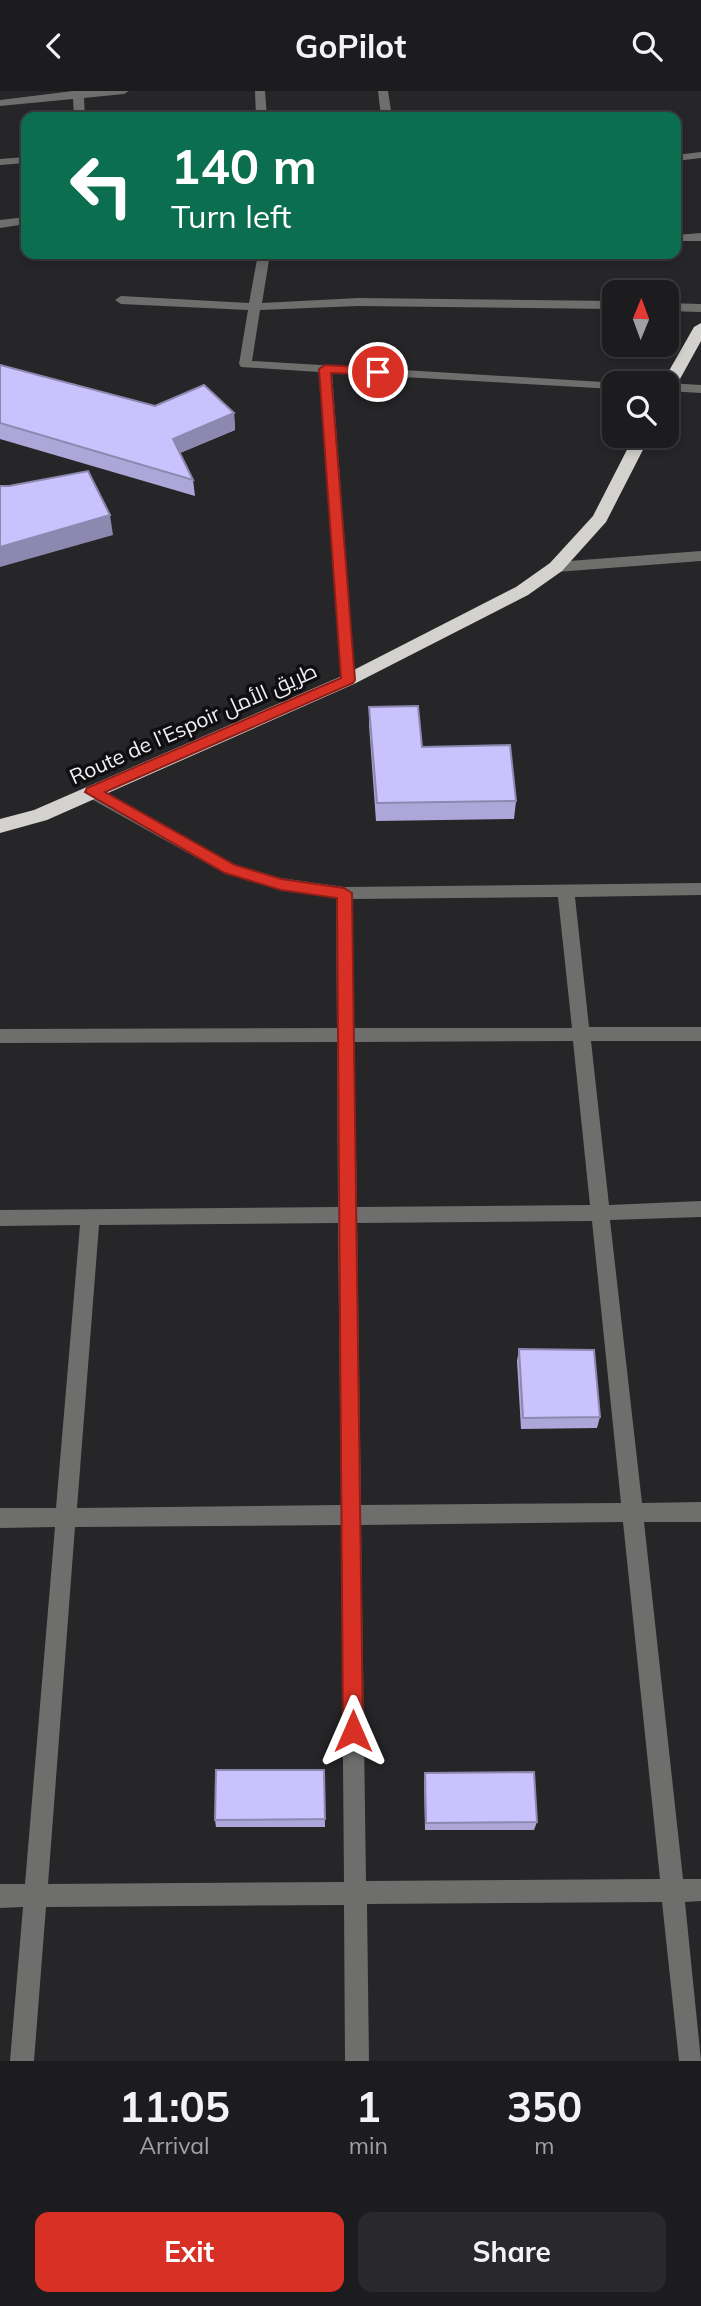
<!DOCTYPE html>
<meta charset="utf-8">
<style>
body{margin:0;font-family:Mulish,Cairo,sans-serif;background:#29292c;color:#f1f3f6;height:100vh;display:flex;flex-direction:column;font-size:26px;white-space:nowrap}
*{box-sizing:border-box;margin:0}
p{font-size:23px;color:#a0a1a4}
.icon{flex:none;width:38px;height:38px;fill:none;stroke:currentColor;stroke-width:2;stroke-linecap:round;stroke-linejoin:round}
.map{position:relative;height:1970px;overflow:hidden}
.details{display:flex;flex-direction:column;background:#1c1c1f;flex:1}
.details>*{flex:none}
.banner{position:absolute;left:21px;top:21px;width:660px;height:147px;border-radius:14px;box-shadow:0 4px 10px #0003,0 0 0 2px #3a3a3d;background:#0b6e4f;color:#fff;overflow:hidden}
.needle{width:46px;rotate:1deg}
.fabs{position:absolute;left:602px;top:189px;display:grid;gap:14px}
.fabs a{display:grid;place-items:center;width:77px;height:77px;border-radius:14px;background:#1c1c1f;box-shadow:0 4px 10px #0003,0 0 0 2px #3a3a3d;font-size:35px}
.pin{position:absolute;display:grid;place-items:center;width:60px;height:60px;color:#fff;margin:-30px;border:4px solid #fff;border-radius:50%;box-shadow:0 2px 7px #0007}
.me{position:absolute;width:77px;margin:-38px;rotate:0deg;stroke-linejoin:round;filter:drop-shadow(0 0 5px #0008)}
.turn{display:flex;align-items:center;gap:24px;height:147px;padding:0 35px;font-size:32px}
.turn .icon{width:91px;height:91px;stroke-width:2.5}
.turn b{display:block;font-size:49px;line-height:60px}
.eta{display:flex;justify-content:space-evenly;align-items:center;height:119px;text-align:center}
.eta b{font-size:42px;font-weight:700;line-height:49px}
.primary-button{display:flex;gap:14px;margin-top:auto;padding:14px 35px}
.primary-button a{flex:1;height:80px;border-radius:14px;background:#d93025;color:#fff;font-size:28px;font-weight:700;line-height:80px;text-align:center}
.primary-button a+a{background:#29292c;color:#f1f3f6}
header{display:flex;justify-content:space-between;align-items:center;height:91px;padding:0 35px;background:#1c1c1f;font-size:32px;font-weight:700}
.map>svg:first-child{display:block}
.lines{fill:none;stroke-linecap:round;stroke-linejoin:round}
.minor{fill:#6e6e6c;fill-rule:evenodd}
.highway{fill:#d3d2ce;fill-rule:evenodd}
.wall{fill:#ada7d9}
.shaded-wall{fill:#8d88b0}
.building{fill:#c9c2fc;stroke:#8d88b0;stroke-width:2}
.route{fill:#d93025;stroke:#8d1f18;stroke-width:2}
.labels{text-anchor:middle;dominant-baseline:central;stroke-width:7;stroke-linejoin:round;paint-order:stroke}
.street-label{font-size:21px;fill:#f1f0f3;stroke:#0f0f11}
</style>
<header><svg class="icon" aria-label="back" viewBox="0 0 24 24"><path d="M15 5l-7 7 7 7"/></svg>GoPilot<svg class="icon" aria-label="search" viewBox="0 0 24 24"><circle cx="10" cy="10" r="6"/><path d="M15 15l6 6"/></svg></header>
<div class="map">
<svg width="701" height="1970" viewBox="0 0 701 1970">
<rect width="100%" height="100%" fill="#262629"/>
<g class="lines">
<path class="minor" d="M73,0H129L124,3L84,7L85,26H74L73,8L0,15V9Z
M255,0H265L267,26H256Z
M378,0H388L392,26H381Z
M701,61V67L676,70V64Z
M26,66V72L0,74V68Z
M26,126V133L0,137V129Z
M701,142V150H676V144Z
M258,163H270L262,212L358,207L614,210V218L358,215L260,219L252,270L619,292H614V298L332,282L355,589L348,594L341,589L319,281L241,276L239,273L248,219L121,213L115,209L121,205L249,212Z
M667,212L701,213V221L667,220Z
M667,292L701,294V302L667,300Z
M701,460V470L556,481L549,476L556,471Z
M92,695L235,774L281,787L344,796L701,792V804L575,806L589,936H701V950H591L609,1114L701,1110V1126L610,1129L642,1412L701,1411V1431H644L683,1788H701V1810L685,1811L701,1970H679L662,1811L367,1813L369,1970H345L344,1814L46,1816L34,1970H10L23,1816L0,1817V1793H25L55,1436L0,1437V1417H56L80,1134L0,1135V1119L338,1116L337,951L0,952V938L337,937L336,807L281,799L224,782L86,705L84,701L86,697ZM558,806L572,937H354L352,808ZM573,950L590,1114L357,1116L354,951ZM592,1130L621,1412L361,1414L357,1132ZM338,1132L341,1414L77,1417L99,1134ZM623,1431L660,1788L366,1790L361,1434ZM341,1434L344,1791L48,1793L75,1436Z"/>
<path class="highway" d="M701,232V250L675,297L667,302V292H662L694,236Z
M634,345H650L606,431L562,480L528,504L354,593L47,729L0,742V728L34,719L342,585L516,496L550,472L593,425Z"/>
</g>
<path class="wall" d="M0,274L155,315L234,322L235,339L180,362L193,389L195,405L0,348Z
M369,616L422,656L516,710L514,728L376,730L369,634Z
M519,1258L600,1326L597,1337L521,1338L517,1270Z
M324,1679L325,1736H216L215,1729Z
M425,1682L537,1731L534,1739H425L424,1690Z"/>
<path class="shaded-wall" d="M234,322L235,339L175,364L173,348Z
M110,424L113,444L0,476V456Z"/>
<path class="building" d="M0,274L155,315L204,294L234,322L173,348L193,389L0,332Z
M88,380L110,424L0,456V395H9Z
M418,615L422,656L510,654L516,710L377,712L369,616Z
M519,1258L594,1259L600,1326L523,1327Z
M216,1679H324L325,1728L215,1729Z
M534,1681L537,1731L426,1732L425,1682Z"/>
<path class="route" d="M325,274L378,277L383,281L378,284L331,282L355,589L353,592L105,701L235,774L281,788L344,797L352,802L363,1640L360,1647L353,1650L346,1647L343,1640L337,807L281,799L225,782L85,701L87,697L341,587L319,278Z"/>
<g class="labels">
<g class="street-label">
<text transform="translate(193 632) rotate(-24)">Route de l’Espoir طريق الأمل</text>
</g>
</g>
</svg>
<div class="fabs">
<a><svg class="needle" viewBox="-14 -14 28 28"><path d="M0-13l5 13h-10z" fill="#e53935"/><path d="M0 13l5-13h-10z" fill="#a0a1a4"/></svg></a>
<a><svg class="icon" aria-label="search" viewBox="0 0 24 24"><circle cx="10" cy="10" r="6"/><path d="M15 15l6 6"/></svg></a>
</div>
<div class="pin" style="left:378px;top:281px;background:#d93025"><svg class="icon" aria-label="arrive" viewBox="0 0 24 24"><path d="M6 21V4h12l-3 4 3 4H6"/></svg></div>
<svg class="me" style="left:353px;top:1640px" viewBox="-20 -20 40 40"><path d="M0-17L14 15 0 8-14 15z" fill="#d93025" stroke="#fff" stroke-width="4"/></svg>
<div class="banner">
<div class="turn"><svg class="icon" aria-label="left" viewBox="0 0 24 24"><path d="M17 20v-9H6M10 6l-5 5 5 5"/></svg><div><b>140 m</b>Turn left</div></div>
</div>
</div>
<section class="details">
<div class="eta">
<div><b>11:05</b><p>Arrival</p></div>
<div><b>1</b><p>min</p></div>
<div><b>350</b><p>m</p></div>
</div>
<div class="primary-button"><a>Exit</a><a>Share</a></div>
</section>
